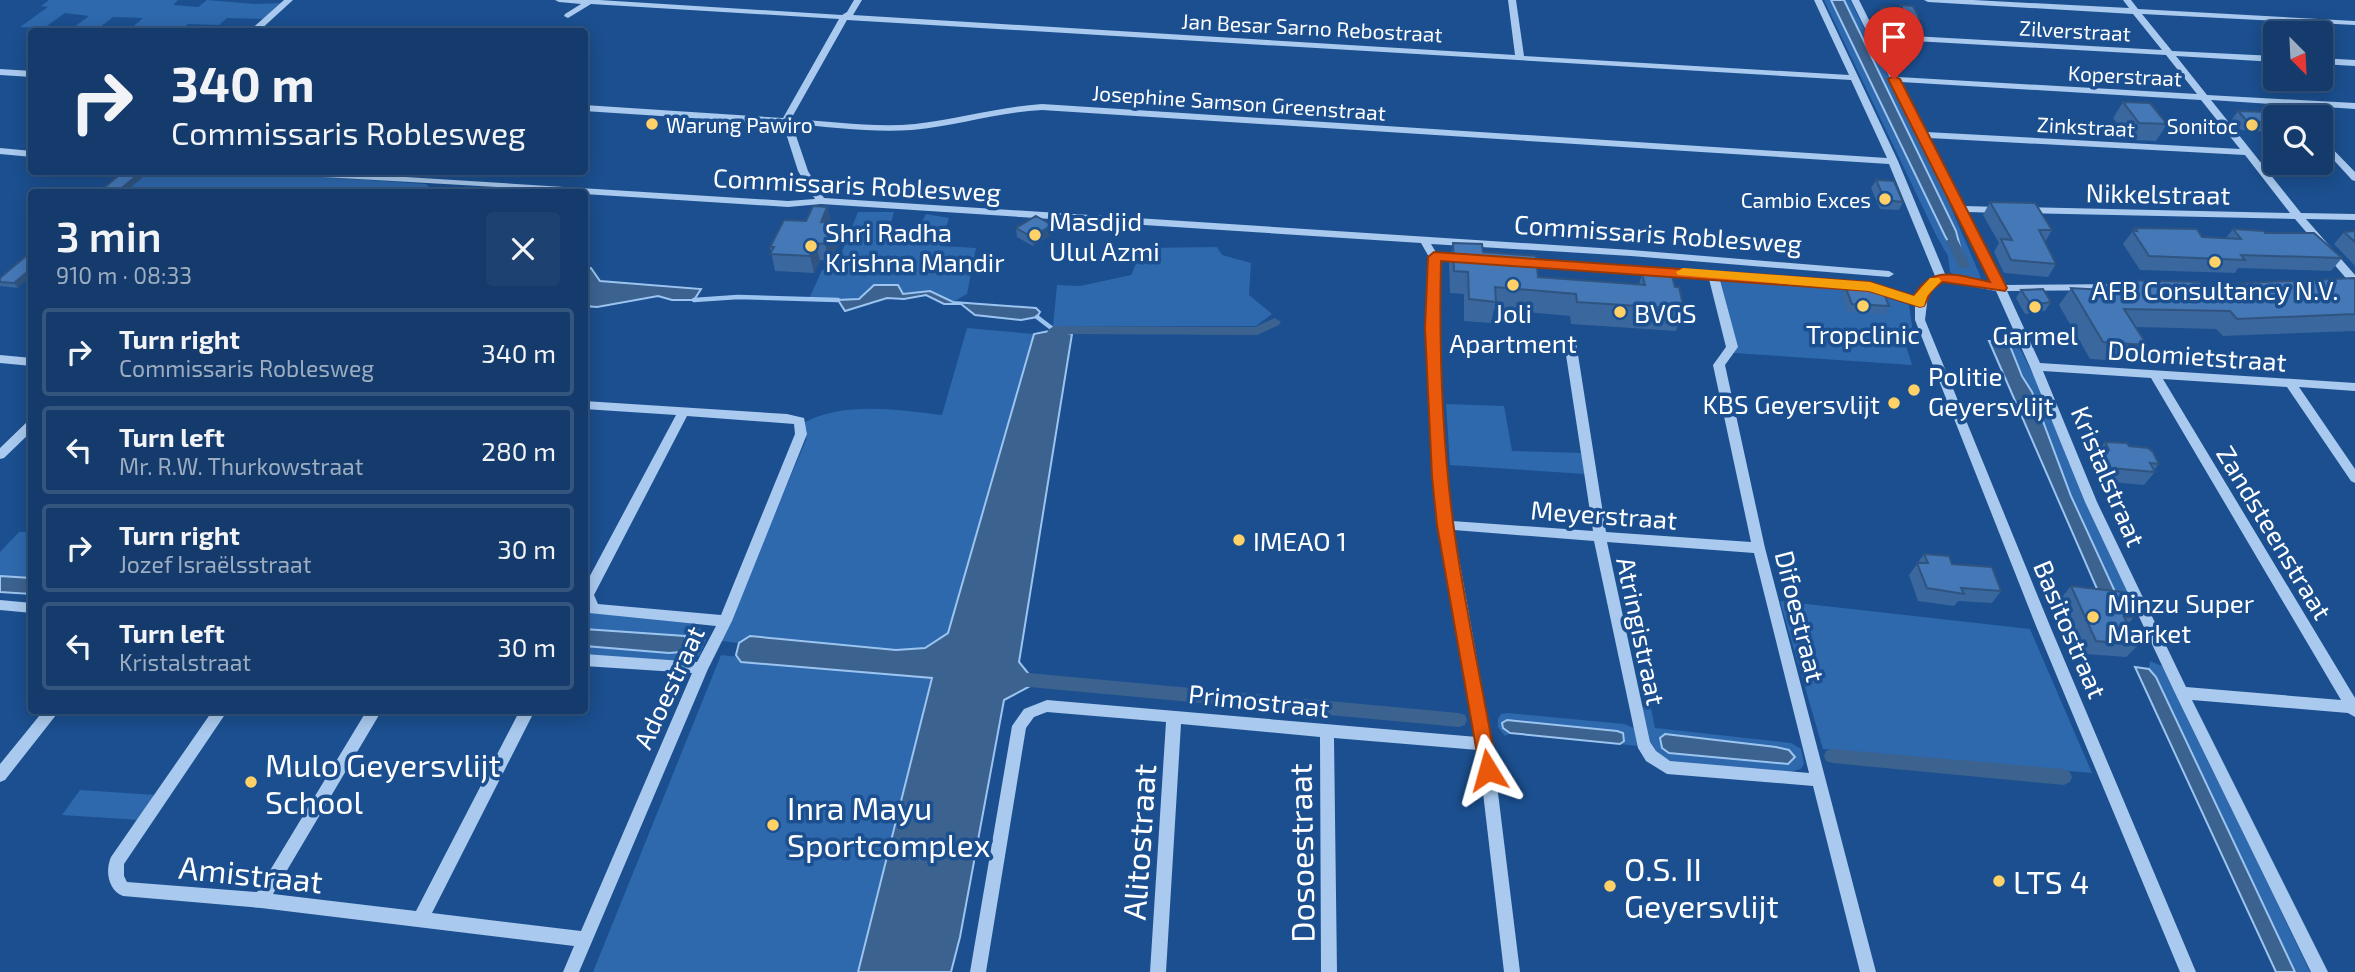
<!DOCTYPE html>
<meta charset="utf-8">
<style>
body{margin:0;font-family:"Exo 2",sans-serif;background:#1d4271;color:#f1f3f6;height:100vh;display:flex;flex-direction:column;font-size:26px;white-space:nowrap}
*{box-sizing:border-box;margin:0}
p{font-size:23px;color:#9dadc1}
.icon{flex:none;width:38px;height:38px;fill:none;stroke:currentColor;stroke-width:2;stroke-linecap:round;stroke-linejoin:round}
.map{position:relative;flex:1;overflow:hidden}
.side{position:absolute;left:28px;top:189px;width:560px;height:525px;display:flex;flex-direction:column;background:#143b6b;border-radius:7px;box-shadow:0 4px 18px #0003,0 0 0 2px #33557e}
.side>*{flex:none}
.top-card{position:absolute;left:28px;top:28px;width:560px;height:147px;border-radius:7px;box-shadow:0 4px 18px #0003,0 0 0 2px #33557e;background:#143b6b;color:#f1f3f6;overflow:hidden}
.needle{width:46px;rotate:156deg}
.tools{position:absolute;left:2263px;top:21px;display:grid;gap:14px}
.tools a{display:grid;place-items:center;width:70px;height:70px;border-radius:7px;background:#143b6b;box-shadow:0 4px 18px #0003,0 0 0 2px #33557e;font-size:35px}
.pin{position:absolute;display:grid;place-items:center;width:60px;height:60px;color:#fff;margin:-72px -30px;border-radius:50% 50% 50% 0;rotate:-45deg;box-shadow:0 0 7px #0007}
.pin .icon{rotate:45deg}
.me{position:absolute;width:77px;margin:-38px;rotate:352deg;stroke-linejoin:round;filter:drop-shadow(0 0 5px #0008)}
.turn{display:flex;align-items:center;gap:24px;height:147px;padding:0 28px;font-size:32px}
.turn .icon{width:91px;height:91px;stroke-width:2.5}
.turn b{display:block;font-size:49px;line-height:60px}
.round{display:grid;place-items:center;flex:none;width:74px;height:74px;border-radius:7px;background:#1d4271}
.summary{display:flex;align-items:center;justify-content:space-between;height:119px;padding:0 28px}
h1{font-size:42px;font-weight:600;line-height:52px}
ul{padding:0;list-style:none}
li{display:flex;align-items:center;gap:21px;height:88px;margin:0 14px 10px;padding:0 14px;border:4px solid #33557e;border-radius:7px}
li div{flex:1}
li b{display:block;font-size:26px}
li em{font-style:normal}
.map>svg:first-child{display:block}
.green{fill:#2e69ad}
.water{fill:#3c6290;stroke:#9cc4f0;stroke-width:2}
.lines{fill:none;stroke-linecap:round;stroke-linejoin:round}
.stream{stroke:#9cc4f0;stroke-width:4.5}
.canal{fill:#3c6290;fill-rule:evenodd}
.minor{fill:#a9c9ee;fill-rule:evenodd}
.wall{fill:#3a679d}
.shaded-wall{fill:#305480}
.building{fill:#4478b7;stroke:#305480;stroke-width:2}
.route{fill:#ea580c;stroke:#983908;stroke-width:2}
.slow{fill:#f59e0b}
.poi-dot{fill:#ffd166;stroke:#1b4f8f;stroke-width:2.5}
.labels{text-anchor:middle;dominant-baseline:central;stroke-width:7;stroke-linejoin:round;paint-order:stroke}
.far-street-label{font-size:21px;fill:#fff;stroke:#1b4f8f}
.far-poi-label{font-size:21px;fill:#fff;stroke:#1b4f8f;text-anchor:end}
.street-label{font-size:26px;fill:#fff;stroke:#1b4f8f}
.poi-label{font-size:26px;fill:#fff;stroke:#1b4f8f;text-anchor:start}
.near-poi-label{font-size:32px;fill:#fff;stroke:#1b4f8f;text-anchor:start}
.near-street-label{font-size:32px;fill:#fff;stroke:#1b4f8f}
</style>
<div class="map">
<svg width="2355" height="972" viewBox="0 0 2355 972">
<rect width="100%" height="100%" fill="#1b4f8f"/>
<path class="green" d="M49,0H178L173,5L198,7L207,0L255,4L283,3L263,19L227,18L219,25L188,24L180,31H128L143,18L113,17L95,31H69L89,16L65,13L44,28L20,27L48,7L41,6Z
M1824,0H1831L1945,236L1957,257H1962L1956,231L1844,0H1850L1932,163L1981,278C1970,282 1959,278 1950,272L1948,256L1936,235Z
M148,172H251L426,184L429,187L427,192H125Z
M858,212H894L888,234L914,237L926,214L949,218L940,246L976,248L967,294L953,302L930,291L903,294L874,285L859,299L808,301L822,270L836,266Z
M1217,247L1222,255L1251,263L1249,295L1272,314L1256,326H1053L1057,285L1080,286L1131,275L1143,248Z
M1720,278L1862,289L1909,305L1913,333H1902L1912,365L1734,353L1737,347Z
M967,328L1034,334L948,633L925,648L896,650L751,636L739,643L721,641L806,440L807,431L803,423C846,401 895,410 942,415Z
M2015,339L2049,406L2083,497L2137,611L2127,613L2123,609L2071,496L2032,392L2006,342Z
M1446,404L1504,406L1512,451L1581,453L1585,474L1450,465Z
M19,532H31V578L0,576V552Z
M1780,601L2030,629L2092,773L1823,749Z
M584,612L694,624L705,632L706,639L700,655L683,663L585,655V646L669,653L685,647L684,636L585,629Z
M721,655L932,678L857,972H593Z
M2150,661L2164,667L2310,972H2295L2156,677L2149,669Z
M1642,707L1651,708L1655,728L1791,743L1801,749L1804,764L1801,769L1789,772L1669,762C1646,750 1646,731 1642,707Z
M1508,713L1624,724L1634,728L1638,746L1620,744L1624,741L1503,728L1510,733L1505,736L1498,727V719L1501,714Z
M80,790L156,795L140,820L62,815Z"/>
<path class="water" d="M1831,0H1844L1956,231L1963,258L1957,257L1945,236Z
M591,268L600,281L701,289L694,300H672L658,296L597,307L585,306V269Z
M874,285H898L903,294L930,291L953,302L1036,308L1040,312L1037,317L1021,320L975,315L961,304H944L926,295L904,299L887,298L845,311L838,300L859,299Z
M1054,330L1072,334L1019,662L1036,683L1004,700L960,937L951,972H858L932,678L741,662L736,655L739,643L750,636L896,650L925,648L948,633L1034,334Z
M1989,341L2006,342L2010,346L2022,376L2032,392L2071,496L2123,609L2104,605Z
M0,576L31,578V594L0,592Z
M584,629L685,636V647L681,652L669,653L585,646Z
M2135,667L2149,669L2156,677L2295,972H2276Z
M1507,720L1617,731L1623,733L1624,741L1620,744L1510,733L1503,728L1502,723Z
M1665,734L1776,747L1789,750L1795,757L1788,764L1669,753L1662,748L1660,738Z"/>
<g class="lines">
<path class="stream" d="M694,300L738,297L838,300
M1037,317L1054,330"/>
<path class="canal" d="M1952,237L1958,241L1970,265L1968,268H1960L1958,265L1946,241Z
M1275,318L1281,322L1279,325L1257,335L1059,334L1053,351L1049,352L1043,348L1048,330L1054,326L1255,327Z
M1018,672L1459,713L1465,715L1467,720L1465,725L1459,727L1018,686L1012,684L1010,679L1012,674Z
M1832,749L2064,769L2070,772L2072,777L2070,782L2064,785L1832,763L1826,761L1824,756L1826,751Z"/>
<path class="minor" d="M284,0H293L258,32H248Z
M555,0H599L842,15L847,12L854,0H862L853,15L1515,55L1508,0H1516L1524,56L1849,75L1814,0H1822L1898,161L1945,274L1992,283L1851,0H1859L1876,34L2162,50L2133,14L1928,2L1924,0H1973L2129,8L2123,0H2131L2138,9L2355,21V25L2142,14L2172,51L2275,56V62L2176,56L2207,95L2355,103V109L2296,105L2307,117H2297L2286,105L2211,100L2301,213L2355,214V220L2306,219L2355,275V285L2351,284L2295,219L2023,213L2018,210L2023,207L2290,213L2245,155L1929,138L1964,206L2001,207L2006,210L2001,213L1967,212L2004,285L2127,284L2132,287L2127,290L2007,291L2040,363L2355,383V391L2299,387L2355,469V483L2351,481L2287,387L2163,379L2355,698V717L2348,713L2192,700L2328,972H2311L2175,693L2085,502L2030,367L1996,291L1943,281L1928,295L1925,320L2050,626L2196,972H2180L2036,626L1915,320V305L1869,290L1720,280L1738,347L1725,365L1765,548L1876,972H1860L1813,786L1667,774L1646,761L1638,748L1594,541L1454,530L1492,744L1520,972H1504L1478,750L1334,738L1337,972H1321L1320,737L1181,724L1166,972H1150L1166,722L1047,712L1034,717L1026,728L986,972H970L1012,726L1024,709L1047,700L1477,737L1441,529L1439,525L1428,388L1429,257L1421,243L821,204L788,207L584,194V192L288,175L283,172H325L788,201L815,199L798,171L783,124L584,111V105L783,118L839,19L591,4L568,18L564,16L565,14L581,4L559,2ZM847,20L1851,80L1887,158L1042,104C999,107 958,119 915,124C874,128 832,121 791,119ZM1879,39L2166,55L2197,94L1898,77ZM1901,82L2201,100L2240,149L1926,132ZM1042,110L1889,164L1935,276L1922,288L1917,298L1870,284L1717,273L1713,271L1709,272L1517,260V264L1521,265L1709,279L1726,347L1713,365L1751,542L1606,532L1576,342L1570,338L1564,342L1593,531L1452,521L1440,388L1439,260L1464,261L1469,258L1464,255L1437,254L1431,244L1631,256L1889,277L1894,274L1889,271L1631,250L824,198L808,171L792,124C831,127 873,133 912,130C956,126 998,112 1042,110ZM2043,371L2151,378L2341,700L2186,687L2097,502ZM1607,542L1754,553L1809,773L1670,761L1656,751L1650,742Z
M2320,58L2355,60V66L2320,64Z
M0,69L32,71V77L0,75Z
M2320,136L2355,172V181L2352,180L2320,145Z
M0,148L32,151V157L0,154Z
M0,355L32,358V366L0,363Z
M584,401L787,414L804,418L807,434L732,621L708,669L579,972H563L574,946L261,908L123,896C108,890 105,871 111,857L213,710H228L124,864V876L127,882L257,892L367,710H382L273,894L416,911L520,710H535L432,913L581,931L692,673L584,666V654L697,662L716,626L589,613L584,603V587L676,415L584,409ZM687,416L794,424L795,434L721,615L598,604L594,595Z
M32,420V431L4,458L0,459V448L28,421Z
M0,600L32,603V613L0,610Z
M44,710H60L5,780L0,782V764Z"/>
</g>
<path class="wall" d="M1901,5L1920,19L1916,27L1884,25L1878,15L1882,7H1900Z
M2123,102L2167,124L2156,141L2129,140L2113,118Z
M2238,111L2275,123L2269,132L2241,130L2232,119Z
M1876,180L1903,202L1899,210L1880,209L1871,188Z
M1990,202L2052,230L2045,242L2056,264L2048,277L2004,273L1994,252L1999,243L1983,215Z
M827,207L831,222L837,223L842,240L829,261L820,260L814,273L775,271L770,247L806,221Z
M1016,228L1052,234L1033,246L1017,237Z
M2135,228L2202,237L2226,238L2233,229L2265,233L2342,258L2331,271L2238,268L2235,273L2140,270L2123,244Z
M2355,231V266L2334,244L2344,232Z
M1453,243L1483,252L1538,277L1639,284L1642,274L1675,287L1684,309L1676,331L1571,324L1570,316L1494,309L1491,323L1464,321V294L1450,293L1449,264Z
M32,251L18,288L0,286V278Z
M2355,279V331L2223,336L2216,329L2136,327L2147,345L2134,362L2090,359L2059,305L2071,288L2109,290L2116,280L2202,285Z
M1846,288L1889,306L1884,315L1847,312L1842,297Z
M2021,290L2051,302L2045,311L2025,314L2016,298Z
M2105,442L2129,446L2159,464L2154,470L2155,472L2144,485L2101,481L2091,462L2096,457L2095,455Z
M1924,554L1952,564L2001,591L1992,603L1958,601L1954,606L1918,601L1909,575Z
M2071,586L2134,617L2128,624L2138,645L2126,657L2085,654L2061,598Z"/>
<path class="shaded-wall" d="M141,172H149L125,192H117Z
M827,207L832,224L821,222Z
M837,223L842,240L829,261L825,244Z
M1052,225V234L1033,246L1032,237Z
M815,243L820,260L814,273L810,256Z
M32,268V275L18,288L14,283Z"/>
<path class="building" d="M1901,5L1913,6L1920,19L1888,17L1882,7L1902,8Z
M2123,102L2150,103L2167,124L2139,123Z
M2238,111L2266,112L2275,123L2247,121Z
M123,172H141L117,192H99Z
M1876,180L1894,181L1903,202L1885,200Z
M1990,202L2035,203L2052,230H2039L2056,264L2011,260L2001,239L2012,240Z
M813,206L827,207L821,222L837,223L825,244L815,243L810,256L770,254L774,247H770L784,220L806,221Z
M1036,216L1052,225L1032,237L1016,228Z
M2135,228L2197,229L2202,237L2241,239L2233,229L2264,231L2265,233H2314L2342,258L2241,255L2245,260L2149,256L2132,230L2137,231Z
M2355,231V242L2344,232Z
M1453,243L1482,244L1483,252L1536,256L1538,277L1645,285L1642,274L1672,276L1675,287H1679L1684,309L1577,302L1576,294L1495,287L1496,302L1469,299L1468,272L1454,271Z
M32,251V268L14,283L0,282V278Z
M2354,278L2355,279V314L2237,319L2230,311L2124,309L2147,345L2103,342L2071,288L2123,291L2116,280L2200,282L2202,285Z
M1846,288L1883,291L1889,306L1852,304Z
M2043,289L2051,302L2031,305L2021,290Z
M2105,442L2127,443L2129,446L2148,448L2153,452L2159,464L2150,463L2155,472L2111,468L2102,450H2109Z
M1924,554L1949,556L1952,564L1992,567L2001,591L1961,588L1964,594L1927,588L1917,563H1928Z
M2071,586L2122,592L2134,617H2124L2138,645L2096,641Z"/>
<path class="route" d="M1894,76L1900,79L2007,288L2005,291L1943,282L1932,290L1924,306L1920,307L1869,291L1441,261C1439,348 1442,436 1453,522C1464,605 1483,688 1497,770L1495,776L1488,778L1481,776L1437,525L1432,476L1425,328L1428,257L1434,252L1870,282L1914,296C1933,263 1959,276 1990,282L1888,79Z"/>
<path class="slow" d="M1683,268L1870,282L1914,296L1930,278H1939L1941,281L1927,296L1924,306L1920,307L1869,291L1678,275L1676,272Z"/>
<g class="poi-dot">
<circle cx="652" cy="124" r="7"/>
<circle cx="2252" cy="125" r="7"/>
<circle cx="1885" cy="199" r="7"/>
<circle cx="1035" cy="235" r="7"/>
<circle cx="811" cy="246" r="7"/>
<circle cx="2215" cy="262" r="7"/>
<circle cx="1513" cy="285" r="7"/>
<circle cx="1863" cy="306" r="7"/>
<circle cx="2035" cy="307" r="7"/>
<circle cx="1620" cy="312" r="7"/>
<circle cx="1914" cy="390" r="7"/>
<circle cx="1894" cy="403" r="7"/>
<circle cx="1239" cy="540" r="7"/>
<circle cx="2093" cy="617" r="7"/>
<circle cx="251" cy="782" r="7"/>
<circle cx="773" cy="825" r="7"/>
<circle cx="1999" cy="881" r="7"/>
<circle cx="1610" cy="886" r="7"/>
</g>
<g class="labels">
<g class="far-street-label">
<text transform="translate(1312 27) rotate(3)">Jan Besar Sarno Rebostraat</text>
<text transform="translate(2075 30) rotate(3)">Zilverstraat</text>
<text transform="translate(2125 75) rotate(3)">Koperstraat</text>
<text transform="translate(1239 102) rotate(4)">Josephine Samson Greenstraat</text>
<text transform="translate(2086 126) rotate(3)">Zinkstraat</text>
</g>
<g class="far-poi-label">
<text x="666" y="124" text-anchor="start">Warung Pawiro</text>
<text x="2238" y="125">Sonitoc</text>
<text x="1871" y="199">Cambio Exces</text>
</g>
<g class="street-label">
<text transform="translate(857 184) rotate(3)">Commissaris Roblesweg</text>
<text transform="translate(2158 193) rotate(1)">Nikkelstraat</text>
<text transform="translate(1658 233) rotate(4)">Commissaris Roblesweg</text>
<text transform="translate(2197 355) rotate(4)">Dolomietstraat</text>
<text transform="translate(2109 476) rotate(67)">Kristalstraat</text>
<text transform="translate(1604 514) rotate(4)">Meyerstraat</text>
<text transform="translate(2275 532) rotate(59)">Zandsteenstraat</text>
<text transform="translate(1801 616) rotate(76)">Difoestraat</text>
<text transform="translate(2071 629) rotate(67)">Basitostraat</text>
<text transform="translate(1642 631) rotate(78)">Atringistraat</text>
<text transform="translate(668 687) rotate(-65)">Adoestraat</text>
<text transform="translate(1259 700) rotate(6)">Primostraat</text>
</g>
<g class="poi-label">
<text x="1049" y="220">Masdjid<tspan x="1049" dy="30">Ulul Azmi</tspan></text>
<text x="825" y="231">Shri Radha<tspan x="825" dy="30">Krishna Mandir</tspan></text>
<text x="2215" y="289" text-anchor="middle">AFB Consultancy N.V.</text>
<text x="1513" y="312" text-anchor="middle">Joli<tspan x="1513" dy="30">Apartment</tspan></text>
<text x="1634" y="312">BVGS</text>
<text x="1863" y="333" text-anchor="middle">Tropclinic</text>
<text x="2035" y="334" text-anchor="middle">Garmel</text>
<text x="1928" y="375">Politie<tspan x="1928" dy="30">Geyersvlijt</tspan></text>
<text x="1880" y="403" text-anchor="end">KBS Geyersvlijt</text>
<text x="1253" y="540">IMEAO 1</text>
<text x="2107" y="602">Minzu Super<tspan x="2107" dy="30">Market</tspan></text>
</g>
<g class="near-poi-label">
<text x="265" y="764">Mulo Geyersvlijt<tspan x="265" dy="37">School</tspan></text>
<text x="787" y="807">Inra Mayu<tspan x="787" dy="37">Sportcomplex</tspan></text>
<text x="1624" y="868">O.S. II<tspan x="1624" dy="37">Geyersvlijt</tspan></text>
<text x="2013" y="881">LTS 4</text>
</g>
<g class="near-street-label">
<text transform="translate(1138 842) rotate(-86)">Alitostraat</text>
<text transform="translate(1300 853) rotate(-91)">Dosoestraat</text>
<text transform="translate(251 873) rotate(6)">Amistraat</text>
</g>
</g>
</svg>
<div class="tools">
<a><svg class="needle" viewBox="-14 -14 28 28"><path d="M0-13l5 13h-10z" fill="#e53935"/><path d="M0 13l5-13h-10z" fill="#9dadc1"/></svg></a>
<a><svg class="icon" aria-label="search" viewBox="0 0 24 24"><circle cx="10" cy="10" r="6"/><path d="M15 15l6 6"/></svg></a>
</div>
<div class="pin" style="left:1894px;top:79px;background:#d93025"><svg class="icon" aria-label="arrive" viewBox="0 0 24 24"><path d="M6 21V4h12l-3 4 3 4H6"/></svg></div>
<svg class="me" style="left:1488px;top:770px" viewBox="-20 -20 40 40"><path d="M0-17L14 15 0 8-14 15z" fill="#ea580c" stroke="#fff" stroke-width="4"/></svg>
<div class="top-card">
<div class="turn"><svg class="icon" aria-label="right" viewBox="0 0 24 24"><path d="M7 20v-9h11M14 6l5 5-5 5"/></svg><div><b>340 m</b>Commissaris Roblesweg</div></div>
</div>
<section class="side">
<div class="summary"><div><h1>3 min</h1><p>910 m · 08:33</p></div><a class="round"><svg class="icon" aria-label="close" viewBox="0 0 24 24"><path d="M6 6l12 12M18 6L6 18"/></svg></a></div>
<ul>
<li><svg class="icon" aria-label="right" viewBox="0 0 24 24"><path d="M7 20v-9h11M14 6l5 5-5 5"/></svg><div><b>Turn right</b><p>Commissaris Roblesweg</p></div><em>340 m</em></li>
<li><svg class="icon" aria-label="left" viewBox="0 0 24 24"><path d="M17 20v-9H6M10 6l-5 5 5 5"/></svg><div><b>Turn left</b><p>Mr. R.W. Thurkowstraat</p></div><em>280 m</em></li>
<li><svg class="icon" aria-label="right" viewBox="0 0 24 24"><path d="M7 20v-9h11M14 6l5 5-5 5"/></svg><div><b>Turn right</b><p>Jozef Israëlsstraat</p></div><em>30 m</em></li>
<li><svg class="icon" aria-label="left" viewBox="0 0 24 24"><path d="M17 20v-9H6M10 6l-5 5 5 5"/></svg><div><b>Turn left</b><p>Kristalstraat</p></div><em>30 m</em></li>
</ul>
</section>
</div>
